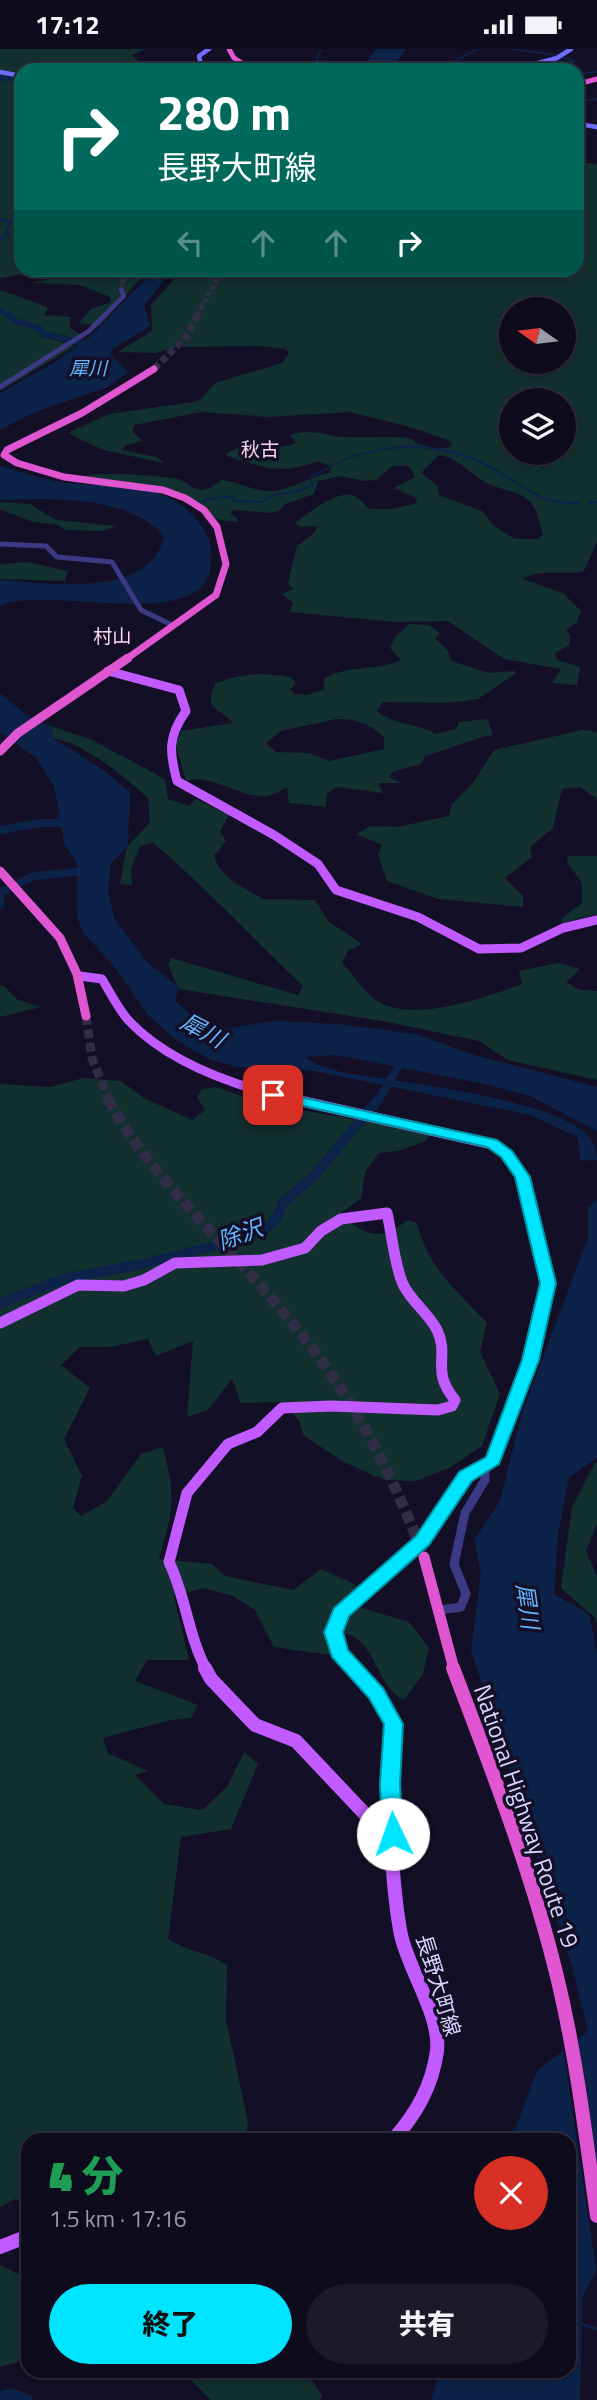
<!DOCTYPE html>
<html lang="ja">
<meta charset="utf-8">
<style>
body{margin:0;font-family:"Titillium Web","Noto Sans JP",sans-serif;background:#1c1929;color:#f1f3f6;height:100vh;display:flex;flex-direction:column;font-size:26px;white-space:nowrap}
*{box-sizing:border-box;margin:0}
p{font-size:23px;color:#9b9ba3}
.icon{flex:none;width:38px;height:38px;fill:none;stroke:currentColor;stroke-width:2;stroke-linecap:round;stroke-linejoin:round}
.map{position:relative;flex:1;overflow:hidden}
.sheet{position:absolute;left:21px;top:2084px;width:555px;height:245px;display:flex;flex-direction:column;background:#0e0b1c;border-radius:21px;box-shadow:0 4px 10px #0003,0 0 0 2px #2e2b3b}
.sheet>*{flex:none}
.banner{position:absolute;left:14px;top:14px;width:570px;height:214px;border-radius:21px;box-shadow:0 4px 10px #0003,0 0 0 2px #2e2b3b;background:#00695c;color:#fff;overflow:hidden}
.needle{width:46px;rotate:284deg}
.fabs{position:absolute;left:499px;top:248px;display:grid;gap:14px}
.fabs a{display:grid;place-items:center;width:77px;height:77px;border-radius:50%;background:#0e0b1c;box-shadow:0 4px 10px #0003,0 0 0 2px #2e2b3b;font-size:35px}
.pin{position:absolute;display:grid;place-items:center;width:60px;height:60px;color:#fff;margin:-30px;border-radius:14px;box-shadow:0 4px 10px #0006}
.me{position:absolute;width:77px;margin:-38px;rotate:357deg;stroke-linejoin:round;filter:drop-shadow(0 0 5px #0008)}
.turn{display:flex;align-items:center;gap:24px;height:147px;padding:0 28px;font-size:32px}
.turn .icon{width:91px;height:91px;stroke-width:2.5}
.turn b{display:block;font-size:49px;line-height:60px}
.lanes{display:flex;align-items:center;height:66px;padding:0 28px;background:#0003;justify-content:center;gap:35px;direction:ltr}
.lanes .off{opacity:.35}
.round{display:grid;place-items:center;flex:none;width:74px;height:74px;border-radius:37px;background:#1c1929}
.head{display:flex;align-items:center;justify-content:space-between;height:119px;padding:0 28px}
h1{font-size:42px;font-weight:800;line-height:52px;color:#1e9e55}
.button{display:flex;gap:14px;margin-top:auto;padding:14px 28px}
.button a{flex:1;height:80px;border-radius:42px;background:#00e5ff;color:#111;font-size:28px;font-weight:800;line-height:80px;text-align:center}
.button a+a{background:#1c1929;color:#f1f3f6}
.status{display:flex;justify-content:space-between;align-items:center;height:49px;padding:0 35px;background:#0e0b1c;direction:ltr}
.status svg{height:19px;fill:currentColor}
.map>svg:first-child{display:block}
.green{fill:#12302f;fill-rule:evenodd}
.water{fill:#0c2248}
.pier{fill:#130f26}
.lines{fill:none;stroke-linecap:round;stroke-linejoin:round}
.stream-far1{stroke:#0c2248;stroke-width:2}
.stream{stroke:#0c2248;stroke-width:2.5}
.river-far4{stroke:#0c2248;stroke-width:5}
.river-far3{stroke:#0c2248;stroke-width:6}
.river-far2{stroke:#0c2248;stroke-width:8}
.river-far1{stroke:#0c2248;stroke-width:10}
.river{stroke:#0c2248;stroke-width:13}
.tertiary-tunnel{stroke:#312d47;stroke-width:4.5;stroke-dasharray:4.5 2;stroke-linecap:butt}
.trunk-tunnel-far3{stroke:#312d47;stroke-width:5;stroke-dasharray:5 2.5;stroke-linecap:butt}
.trunk-tunnel-far2{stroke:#312d47;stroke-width:7;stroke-dasharray:7 3.5;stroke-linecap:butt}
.trunk-tunnel-far1{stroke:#312d47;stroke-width:9;stroke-dasharray:9 4.5;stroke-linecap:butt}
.trunk-tunnel{stroke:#312d47;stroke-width:11;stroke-dasharray:11 5;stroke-linecap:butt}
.tertiary-far2{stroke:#3d3a85;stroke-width:4.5}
.tertiary-far1{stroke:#3d3a85;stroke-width:5}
.tertiary{stroke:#3d3a85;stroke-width:9}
.secondary{stroke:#6f6bff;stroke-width:4.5}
.primary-far2{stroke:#c25bff;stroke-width:9}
.primary-far1{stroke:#c25bff;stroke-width:11}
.primary{stroke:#c25bff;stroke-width:14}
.trunk-far4{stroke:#e055d1;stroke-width:5}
.trunk-far3{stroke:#e055d1;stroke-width:7}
.trunk-far2{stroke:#e055d1;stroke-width:9}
.trunk-far1{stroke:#e055d1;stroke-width:11}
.trunk{stroke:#e055d1;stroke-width:14}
.route{fill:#00e5ff;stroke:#0095a6;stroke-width:2}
.labels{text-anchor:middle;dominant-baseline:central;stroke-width:7;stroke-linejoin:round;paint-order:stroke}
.far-water-label{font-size:19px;font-style:italic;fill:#62b6ff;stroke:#130f26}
.far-neighbourhood-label{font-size:19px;fill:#ffd6f0;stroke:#130f26}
.street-label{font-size:21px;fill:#d9d4ff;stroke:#130f26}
.water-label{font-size:23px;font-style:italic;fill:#62b6ff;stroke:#130f26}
.near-street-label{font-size:24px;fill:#d9d4ff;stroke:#130f26}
</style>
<div class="status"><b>17:12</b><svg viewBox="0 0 49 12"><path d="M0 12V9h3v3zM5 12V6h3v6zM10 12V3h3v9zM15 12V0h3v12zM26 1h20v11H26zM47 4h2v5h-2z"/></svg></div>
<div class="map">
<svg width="597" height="2351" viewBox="0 0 597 2351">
<rect width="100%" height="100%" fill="#130f26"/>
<path class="green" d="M0,0H146L132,6L143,16L157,21H21V220L154,221L135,235L100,277L79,274L91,260L111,253L110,248L80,236L31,234L59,228L56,225H22L0,229Z
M578,113L597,115V493L584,522C563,527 541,519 522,530L563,544L581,562L577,573L566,581L570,586L569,596L555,604L557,611L580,618L577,636L552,634L561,620L504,610L448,572L396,573L289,563L293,554L282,545L293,540L288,534L297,497L314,484L317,477L300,478L295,474C308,464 334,443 351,446C358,447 364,455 369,460H392L417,454L416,449L394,439L415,428L409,417H392L376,431L365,432L340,427L318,432L314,445L285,455L280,461L271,464L232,461L231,465L237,469L238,473L220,471L171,446L78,428C97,422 157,426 178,430C185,432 191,439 197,440C207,443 214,436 222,431C239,433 253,442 270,442C290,442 308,428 329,424L332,418L318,412C279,427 261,418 225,406C248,388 272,405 296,394L290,386C311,378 328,388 349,388C369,389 390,387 410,389C420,398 439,402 452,397L451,392L407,377L350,363L268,368L202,363L134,376L132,382L142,392L126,396L122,401L156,408L164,414L103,401L68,384L109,365L194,353L201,350L215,334L282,314L289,304L286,300L259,297L178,298L155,304L118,303L152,282L151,256L175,229L189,221L578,220ZM511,261H564V313H511ZM511,352H564V404H511ZM439,406C460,409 472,428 491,436C505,442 521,442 531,454C538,461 539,476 543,485L538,490H515L494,477L482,462L439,446L438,437L421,424Z
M0,241L45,257L48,260L44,266L70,268V279L84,288L48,289L75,297L0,342Z
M0,453L30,455L56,471L116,477L104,482L65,481L58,476L33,473L0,460Z
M28,513L68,522L65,532L0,530V515Z
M409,575L429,576L440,584L435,589L448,602L451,612L489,624L515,622V625L478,650L449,654L383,653L377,662C394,677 417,673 436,685L456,680L459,673L487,670L493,686C469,690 449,701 425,707L421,715L392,723L389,728L401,734H378L383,744L336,738L327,745L326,758L289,754L287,738C282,741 274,746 267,747C240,750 211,723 186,732L176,696L181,682L233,674C217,657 204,661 215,635C237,624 268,623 292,629L296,634L290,640L294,645L308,646L324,640V630C346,615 377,623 401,611L390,599L396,587ZM336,670C356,670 369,674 384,688V700L329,712L310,704L276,703L266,694L281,682Z
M51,677L92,691L165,730L168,750L189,757L196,750L229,766L220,782L226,792L214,807L219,819L232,832L263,850L315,851L328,872L362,895L348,902L342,914C353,925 366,946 379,953C416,974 486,948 522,935L519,922L558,914L580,920L566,933L580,941L597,942V1031L508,1011L479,992L388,973L179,940L168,916L171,909L298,946L303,937C252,889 205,837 152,793L140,798L131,819L132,836L120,835L127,798L150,773L148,749C125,728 84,694 53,689Z
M583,681L597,683V750L580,738L562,740L553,779L530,798L532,808L505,829L523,847V858L438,850L387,832L378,806L382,796L356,785L371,777L397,778L449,767L452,755L473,734L494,701Z
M568,807H597V865L562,874L561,870L582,854V834L567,813Z
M3,936L18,951L41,958L0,968V937Z
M83,1029L121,1032L144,1049L192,1071L205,1061L197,1048L202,1040L216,1038L262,1054L430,1084L426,1092L398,1102L379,1104L365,1123L361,1150L340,1164C350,1176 371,1189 387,1184C394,1182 402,1175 408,1171L417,1174C428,1219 456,1241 487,1274L480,1303L500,1345L482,1397L451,1418L416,1432L386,1431L375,1427L344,1413L303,1386L299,1371L281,1353L241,1354L232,1330L208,1361L187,1368L193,1292L156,1307L148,1290L110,1298H80L61,1316L90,1339L64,1390L82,1427L73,1459L81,1467L107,1452L141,1405L163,1398C176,1451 174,1457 159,1510L212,1515L225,1527L293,1541L321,1520L360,1538L345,1554L409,1573L429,1599L423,1625L404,1651C372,1635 379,1584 334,1583L330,1606L274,1598L255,1561L233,1547L203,1539L174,1547L189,1611H147L135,1632L198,1656L191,1669L170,1671L103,1689L108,1704L148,1722L135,1726L164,1755L202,1761L227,1738L244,1703L258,1715L231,1780L181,1788L168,1890C187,1903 209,1903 227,1916L226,1971L248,2073L245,2091H28V2158L15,2150L0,2158V1035L51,1038Z
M595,1414H597V1475L586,1502L597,1527V1575L595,1569L561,1539L572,1458Z
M0,2216L28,2230V2310L0,2318Z
M169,2322H306L322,2347L320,2351H211L189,2329Z"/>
<path class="water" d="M376,0H406L393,19L354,21L367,13Z
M154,221H178L167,228L144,256L150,276C137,289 121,291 109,304L128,323L108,338L35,363L0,381V344L55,313L92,286Z
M0,417C22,423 44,431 67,434C98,437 138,434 167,448C186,457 199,470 208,488C212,497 211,504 211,514C209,588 43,534 0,557V531C48,534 151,551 164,487C126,445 52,450 0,451Z
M0,644L26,666L51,677L53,689L103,721L130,743L128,797L111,814L108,841L114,869L148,914L179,938L175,952L190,965L228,979L273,972L338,975L416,985L471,1005L597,1038V1082L530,1047L485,1035L336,1006L305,1008L316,1015L341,1023C399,1033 542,1048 584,1083C593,1091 597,1099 597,1111L581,1112L577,1088L531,1066L314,1022L238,1018L211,1011L176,991L149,967L113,916L83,884L77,867V814L65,797L54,737L36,709L0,683Z
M597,1151V1409L569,1428L558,1485L554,1545L589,1565L597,1604V2220L583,2247L580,2351H431L440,2322H569V2091H511L537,2022L588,1982L571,1914L471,1601L481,1525L474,1491L500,1452L522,1364L588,1189V1158Z"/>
<path class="pier" d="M577,1986L597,2116V2226L563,1998Z"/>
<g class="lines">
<path class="stream-far1" d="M510,0L556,6
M315,21L326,13L316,11L321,0
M439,21L477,0
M547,21L575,12L564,9
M578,25L597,23
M578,49L589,51
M592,51L597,50
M0,170L11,173L6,183L9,186L0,190
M196,453L228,447L235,449L233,452L263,453L272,446L300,442L312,436L310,429C363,394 430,387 488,417C522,434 536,456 579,454
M588,454L597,453"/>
<path class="stream" d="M581,2275L597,2280"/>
<path class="river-far4" d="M0,29L21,30
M0,262L10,267"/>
<path class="river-far3" d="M9,266L13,271L41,280L43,285L90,295"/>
<path class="river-far2" d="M0,781L40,774H74
M0,855L1,843L34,827L87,822
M378,1052L404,1008"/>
<path class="river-far1" d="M0,1254L67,1229L133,1217L238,1191L264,1181L276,1170L284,1152L311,1130L379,1050"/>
<path class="river" d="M0,2349L12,2346L26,2351"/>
<path class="tertiary-tunnel" d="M121,241L124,229L134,220"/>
<path class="trunk-tunnel-far3" d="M197,267L223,220"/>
<path class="trunk-tunnel-far2" d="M154,320L186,288L198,266"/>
<path class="trunk-tunnel-far1" d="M86,967L92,1009L109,1052"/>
<path class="trunk-tunnel" d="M108,1050C151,1129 220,1188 277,1256C347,1337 386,1409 424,1508"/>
<path class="tertiary-far2" d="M104,267L124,247L121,241"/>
<path class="tertiary-far1" d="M0,338L89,282L105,266
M0,495L46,497L57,508L112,513L141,561L174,577"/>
<path class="tertiary" d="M439,1561L461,1558L466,1545L454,1515L465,1464L485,1431V1419"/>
<path class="secondary" d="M202,21L199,7L209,0
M512,21L557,9L571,0
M0,23L21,27
M578,75L597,78"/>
<path class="primary-far2" d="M108,622L179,641L186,662C168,687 169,703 177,732L274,786L318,815L336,841L418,868L479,900L521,899L563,879L597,871
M80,927L102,930C110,943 118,960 129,972C172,1017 241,1039 300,1052"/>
<path class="primary-far1" d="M292,1050L492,1095L507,1105L522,1128L548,1234L531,1311L493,1411L466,1427L423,1491L341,1564L334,1583L339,1603L355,1620
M0,1274L78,1236L124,1237L144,1231L175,1214L262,1211L305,1199L321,1182L341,1170L387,1164C392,1186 394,1212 402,1233C409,1251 428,1263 437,1281C450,1308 430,1321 455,1351L452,1357L438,1361L331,1357L282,1359L257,1383L228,1395L187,1444L169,1513C186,1548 188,1586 206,1620"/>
<path class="primary" d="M205,1619L211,1630L255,1676L296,1692L380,1781L393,1785
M354,1619C368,1634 388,1653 393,1675C397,1692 390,1715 390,1733C389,1776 393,1845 401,1886C409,1922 441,1967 437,2002C432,2038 416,2065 393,2091
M0,2198L28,2187"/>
<path class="trunk-far4" d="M229,0L234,9L253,21
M578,35L597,30"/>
<path class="trunk-far3" d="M125,611L216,546L226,515L217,478L204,461L185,449L163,441L64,428L17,414L4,406L7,401L82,364L154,320"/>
<path class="trunk-far2" d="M0,702L18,684L128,609
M0,822L60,889L77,925L86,967"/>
<path class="trunk-far1" d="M424,1508L454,1620"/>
<path class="trunk" d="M453,1619C492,1721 534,1829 559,1936C577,2012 586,2090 597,2167"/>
</g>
<path class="route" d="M273,1042L497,1091L512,1102L530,1128L556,1234L539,1311L499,1415L472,1432L429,1496L349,1567L343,1583L348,1601L383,1639L403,1675L400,1735L403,1785L400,1791H385L382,1785L380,1735L384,1675L369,1649L332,1608L324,1583L334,1559L416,1487L459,1423L486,1408L522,1311L540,1234L515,1128L501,1108L487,1098L268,1049L266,1046Z"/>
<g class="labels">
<g class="far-water-label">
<text x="88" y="318">犀川</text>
</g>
<g class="far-neighbourhood-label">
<text x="260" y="399">秋古</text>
<text x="112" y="586">村山</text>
</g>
<g class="street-label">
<text transform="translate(439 1936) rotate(73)">長野大町線</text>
</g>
<g class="water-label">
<text transform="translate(203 981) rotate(28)">犀川</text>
<text transform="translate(240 1185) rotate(-20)">除沢</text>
<text transform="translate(528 1557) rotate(82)">犀川</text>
</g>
<g class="near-street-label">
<text transform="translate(527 1767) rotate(71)">National Highway Route 19</text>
</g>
</g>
</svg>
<div class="fabs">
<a><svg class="needle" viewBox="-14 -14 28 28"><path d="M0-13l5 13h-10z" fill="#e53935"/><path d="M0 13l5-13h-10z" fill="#9b9ba3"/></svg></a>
<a><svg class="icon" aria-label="layers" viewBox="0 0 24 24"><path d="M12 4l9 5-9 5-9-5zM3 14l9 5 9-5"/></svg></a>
</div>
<div class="pin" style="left:273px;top:1046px;background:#d93025"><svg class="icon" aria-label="arrive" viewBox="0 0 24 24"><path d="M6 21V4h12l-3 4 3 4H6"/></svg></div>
<svg class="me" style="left:393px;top:1785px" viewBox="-20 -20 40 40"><circle r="19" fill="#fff"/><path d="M0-13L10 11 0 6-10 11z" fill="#00e5ff"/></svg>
<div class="banner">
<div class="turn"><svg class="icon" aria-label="right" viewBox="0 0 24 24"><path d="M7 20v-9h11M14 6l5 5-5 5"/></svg><div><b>280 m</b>長野大町線</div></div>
<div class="lanes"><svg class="icon off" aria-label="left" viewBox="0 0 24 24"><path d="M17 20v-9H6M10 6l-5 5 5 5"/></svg><svg class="icon off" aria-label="ahead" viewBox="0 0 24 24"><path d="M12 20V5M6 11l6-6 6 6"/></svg><svg class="icon off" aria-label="ahead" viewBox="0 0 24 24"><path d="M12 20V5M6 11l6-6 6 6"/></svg><svg class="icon" aria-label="right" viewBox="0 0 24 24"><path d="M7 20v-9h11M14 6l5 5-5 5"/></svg></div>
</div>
<section class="sheet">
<div class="head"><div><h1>4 分</h1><p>1.5 km · 17:16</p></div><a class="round" style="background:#d93025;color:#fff"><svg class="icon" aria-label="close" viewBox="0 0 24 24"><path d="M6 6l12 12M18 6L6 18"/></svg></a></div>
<div class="button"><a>終了</a><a>共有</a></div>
</section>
</div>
